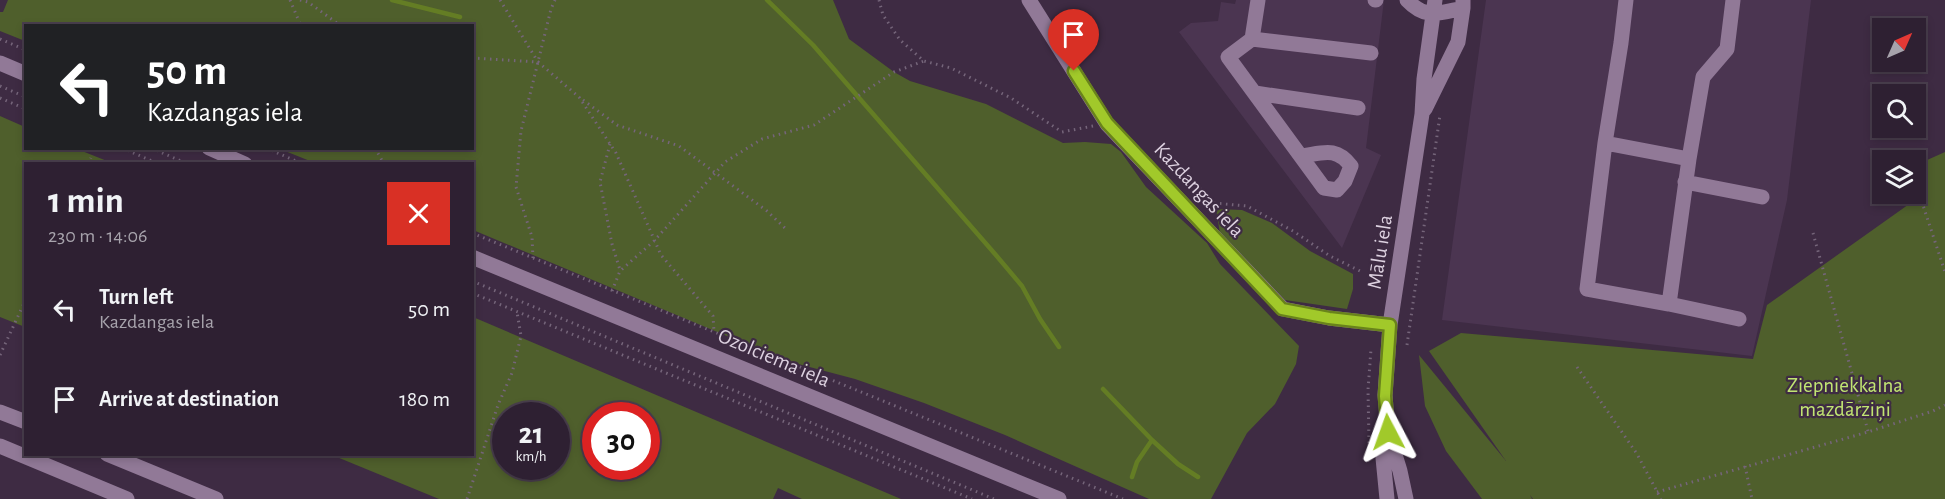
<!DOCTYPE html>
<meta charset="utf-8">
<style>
body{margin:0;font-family:"Alegreya Sans",sans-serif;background:#36283a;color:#f1f3f6;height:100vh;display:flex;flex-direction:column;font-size:22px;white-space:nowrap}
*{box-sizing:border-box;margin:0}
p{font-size:20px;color:#a7a3ac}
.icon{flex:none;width:33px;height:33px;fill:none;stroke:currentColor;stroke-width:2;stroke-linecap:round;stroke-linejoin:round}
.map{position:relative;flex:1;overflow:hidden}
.panel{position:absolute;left:24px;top:162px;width:450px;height:294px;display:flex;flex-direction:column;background:#2e2032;border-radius:0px;box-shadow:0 3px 9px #0003,0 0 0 2px #493e4d}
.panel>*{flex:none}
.guide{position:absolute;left:24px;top:24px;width:450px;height:126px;border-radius:0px;box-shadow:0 3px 9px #0003,0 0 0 2px #493e4d;background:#202124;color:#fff;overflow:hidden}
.needle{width:39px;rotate:45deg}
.fabs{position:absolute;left:1872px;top:18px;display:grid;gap:12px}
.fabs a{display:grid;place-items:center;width:54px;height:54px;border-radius:0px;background:#2e2032;box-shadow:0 3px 9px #0003,0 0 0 2px #493e4d;font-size:30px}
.speed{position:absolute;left:492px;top:402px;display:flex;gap:12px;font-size:30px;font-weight:700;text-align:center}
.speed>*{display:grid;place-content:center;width:78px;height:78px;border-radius:50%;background:#2e2032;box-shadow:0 3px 9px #0003,0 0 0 2px #493e4d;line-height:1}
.speed small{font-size:15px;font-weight:400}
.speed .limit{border:9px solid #d22;background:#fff;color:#111}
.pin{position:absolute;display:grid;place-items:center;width:51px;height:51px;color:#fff;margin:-62px -26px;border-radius:50% 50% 50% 0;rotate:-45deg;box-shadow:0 0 6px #0007}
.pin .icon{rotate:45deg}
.me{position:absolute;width:66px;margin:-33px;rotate:356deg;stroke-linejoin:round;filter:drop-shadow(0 0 4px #0008)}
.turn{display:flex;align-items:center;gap:21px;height:126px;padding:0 24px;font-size:27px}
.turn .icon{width:78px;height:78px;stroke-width:2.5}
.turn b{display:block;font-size:42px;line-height:51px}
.round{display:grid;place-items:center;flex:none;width:63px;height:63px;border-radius:0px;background:#36283a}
.overview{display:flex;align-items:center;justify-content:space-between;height:102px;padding:0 24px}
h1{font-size:36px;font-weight:700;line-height:45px}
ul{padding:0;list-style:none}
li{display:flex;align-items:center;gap:18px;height:90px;padding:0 24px}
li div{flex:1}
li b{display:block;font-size:22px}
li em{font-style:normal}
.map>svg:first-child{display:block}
.built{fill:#4b3551}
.green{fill:#4f5f2c;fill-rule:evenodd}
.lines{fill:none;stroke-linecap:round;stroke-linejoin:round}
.stream{stroke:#647d24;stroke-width:4.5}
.path{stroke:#75657a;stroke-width:3;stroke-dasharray:1.5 4.5;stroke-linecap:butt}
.minor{stroke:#917997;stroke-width:15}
.route-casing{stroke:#69831b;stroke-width:15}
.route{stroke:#a1c92a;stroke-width:10}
.labels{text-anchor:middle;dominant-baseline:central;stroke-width:4.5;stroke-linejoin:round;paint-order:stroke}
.street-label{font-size:21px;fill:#ddd1e0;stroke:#3e2b43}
.park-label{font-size:21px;fill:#c1e572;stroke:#3e2b43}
</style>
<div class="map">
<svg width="1945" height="499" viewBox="0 0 1945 499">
<rect width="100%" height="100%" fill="#3e2b43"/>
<path class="built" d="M1236,0H1384L1366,148L1381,155L1342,248L1179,32L1191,23L1218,21L1221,2L1235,4Z
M1486,0H1811L1787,200L1752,356L1442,320Z"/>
<path class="green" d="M8,0H833L849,39L894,72L910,81L986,104L1063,143L1085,142L1111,144L1121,152L1146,187L1207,243L1220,264L1299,346L1296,364L1275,404L1247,433L1211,499H1149L1005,435L924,403L855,379L787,361L473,230L472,164L315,163L280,149L472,148V26H26L25,41L0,31V12H3Z
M0,116L25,127L26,148L77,149L112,163L26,164L25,327L0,317Z
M1945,152V499H1533L1530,495L1532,499H1482L1446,451L1425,406L1419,355L1506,461L1429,351L1461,333L1753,359L1767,305L1912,202L1913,194H1916V165Z
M1216,209L1242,210L1272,223L1310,251L1353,274V289L1347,309L1285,300L1220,234Z
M473,317L901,499H802L778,488L773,499H439L332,455L472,454ZM506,416H556V466H506ZM596,416H646V466H596Z"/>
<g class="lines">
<path class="stream" d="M392,0L460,17
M767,0L813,45L995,254L1022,286L1040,319L1059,347
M1103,389L1152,440L1137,462L1132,477
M1152,440L1178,464L1198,477"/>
<path class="path" d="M290,0L301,26
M300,0L308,2L341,26
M500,0L538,62
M879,0L883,15L900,40L924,61L951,68L1011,98L1062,132L1093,126
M0,39L26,50
M472,58L538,62L579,97L616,153L661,255L713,316L714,332
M0,86L26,97
M0,98L26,109
M583,100L617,125L679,146L767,211L786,229
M610,144L600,182L612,244L620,270
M122,148L159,164
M151,148L188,164
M266,148L303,164
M375,148L384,164
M1154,151L1170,158L1214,203
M88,164L91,158
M1916,184L1945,272
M1202,202L1247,206L1293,231L1330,256L1362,272
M472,233L1123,499
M1813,233L1868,431
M533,258L532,237L516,187L521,131L551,9L555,0
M472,281L994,499
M612,291L620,271L654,241L725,162L762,139L814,125L894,72L924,61
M472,293L972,499
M1407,345L1440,115
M0,355L26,299
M1577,367L1637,454L1661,499
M1369,443L1368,390L1371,349
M1745,466L1752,499
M1657,492L1868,432L1933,411L1945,405
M467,499L498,405L512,373L521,336L517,312"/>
<path class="minor" d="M1029,0L1107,124L1283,309L1329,318L1390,325
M1258,0L1252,39L1228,57L1324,188L1337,190L1345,181L1351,166C1336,146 1323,153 1301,156
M1375,0H1376
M1407,0C1426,20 1439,13 1463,8V0
M1626,0L1621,43L1605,143L1689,159L1703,77L1727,49L1733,0
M1252,39L1371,53
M0,63L26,74
M1255,93L1358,108
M1425,109L1458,42L1463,8
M1605,143L1587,289L1669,304L1689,159
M209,148L245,164
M1685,182L1762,197
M472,257L1059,499
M1669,304L1739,319
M0,412L26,422
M1389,435L1400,471L1406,499
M0,446L127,499
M107,454L216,499
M1387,499L1383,458L1388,432L1385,395L1390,325L1422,114L1424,79L1435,0"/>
</g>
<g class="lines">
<g class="route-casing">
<path id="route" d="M1074,71L1107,123L1282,309L1329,318L1390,325L1385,396L1388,432"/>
</g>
<use href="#route" class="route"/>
</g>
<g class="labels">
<g class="street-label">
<text transform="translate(1199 190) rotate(47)">Kazdangas iela</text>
<text transform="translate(1380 252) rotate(-81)">Mālu iela</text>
<text transform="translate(774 358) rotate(23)">Ozolciema iela</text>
</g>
<g class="park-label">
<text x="1845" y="385">Ziepniekkalna<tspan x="1845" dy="24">mazdārziņi</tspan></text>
</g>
</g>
</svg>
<div class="fabs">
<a><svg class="needle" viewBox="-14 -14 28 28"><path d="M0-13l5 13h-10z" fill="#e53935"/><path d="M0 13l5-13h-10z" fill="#a7a3ac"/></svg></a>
<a><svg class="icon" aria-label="search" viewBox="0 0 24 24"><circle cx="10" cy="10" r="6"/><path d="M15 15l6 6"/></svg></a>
<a><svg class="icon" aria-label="layers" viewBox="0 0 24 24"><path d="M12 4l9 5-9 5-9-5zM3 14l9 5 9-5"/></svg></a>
</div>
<div class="speed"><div>21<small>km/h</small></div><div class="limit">30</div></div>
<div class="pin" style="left:1074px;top:71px;background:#d93025"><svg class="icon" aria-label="arrive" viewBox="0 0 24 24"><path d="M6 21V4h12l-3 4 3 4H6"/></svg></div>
<svg class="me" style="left:1388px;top:432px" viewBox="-20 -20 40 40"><path d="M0-17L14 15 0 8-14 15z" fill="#a1c92a" stroke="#fff" stroke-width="4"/></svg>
<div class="guide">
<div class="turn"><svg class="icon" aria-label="left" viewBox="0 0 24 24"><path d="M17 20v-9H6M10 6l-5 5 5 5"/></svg><div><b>50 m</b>Kazdangas iela</div></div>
</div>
<section class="panel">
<div class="overview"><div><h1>1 min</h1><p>230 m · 14:06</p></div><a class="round" style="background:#d93025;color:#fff"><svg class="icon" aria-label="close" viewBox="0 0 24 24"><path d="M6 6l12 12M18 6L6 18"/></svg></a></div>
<ul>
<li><svg class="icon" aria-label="left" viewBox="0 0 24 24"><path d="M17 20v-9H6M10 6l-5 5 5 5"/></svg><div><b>Turn left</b><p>Kazdangas iela</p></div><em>50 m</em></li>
<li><svg class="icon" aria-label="arrive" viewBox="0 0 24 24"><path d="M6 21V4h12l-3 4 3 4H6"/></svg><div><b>Arrive at destination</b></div><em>180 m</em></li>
</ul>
</section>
</div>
